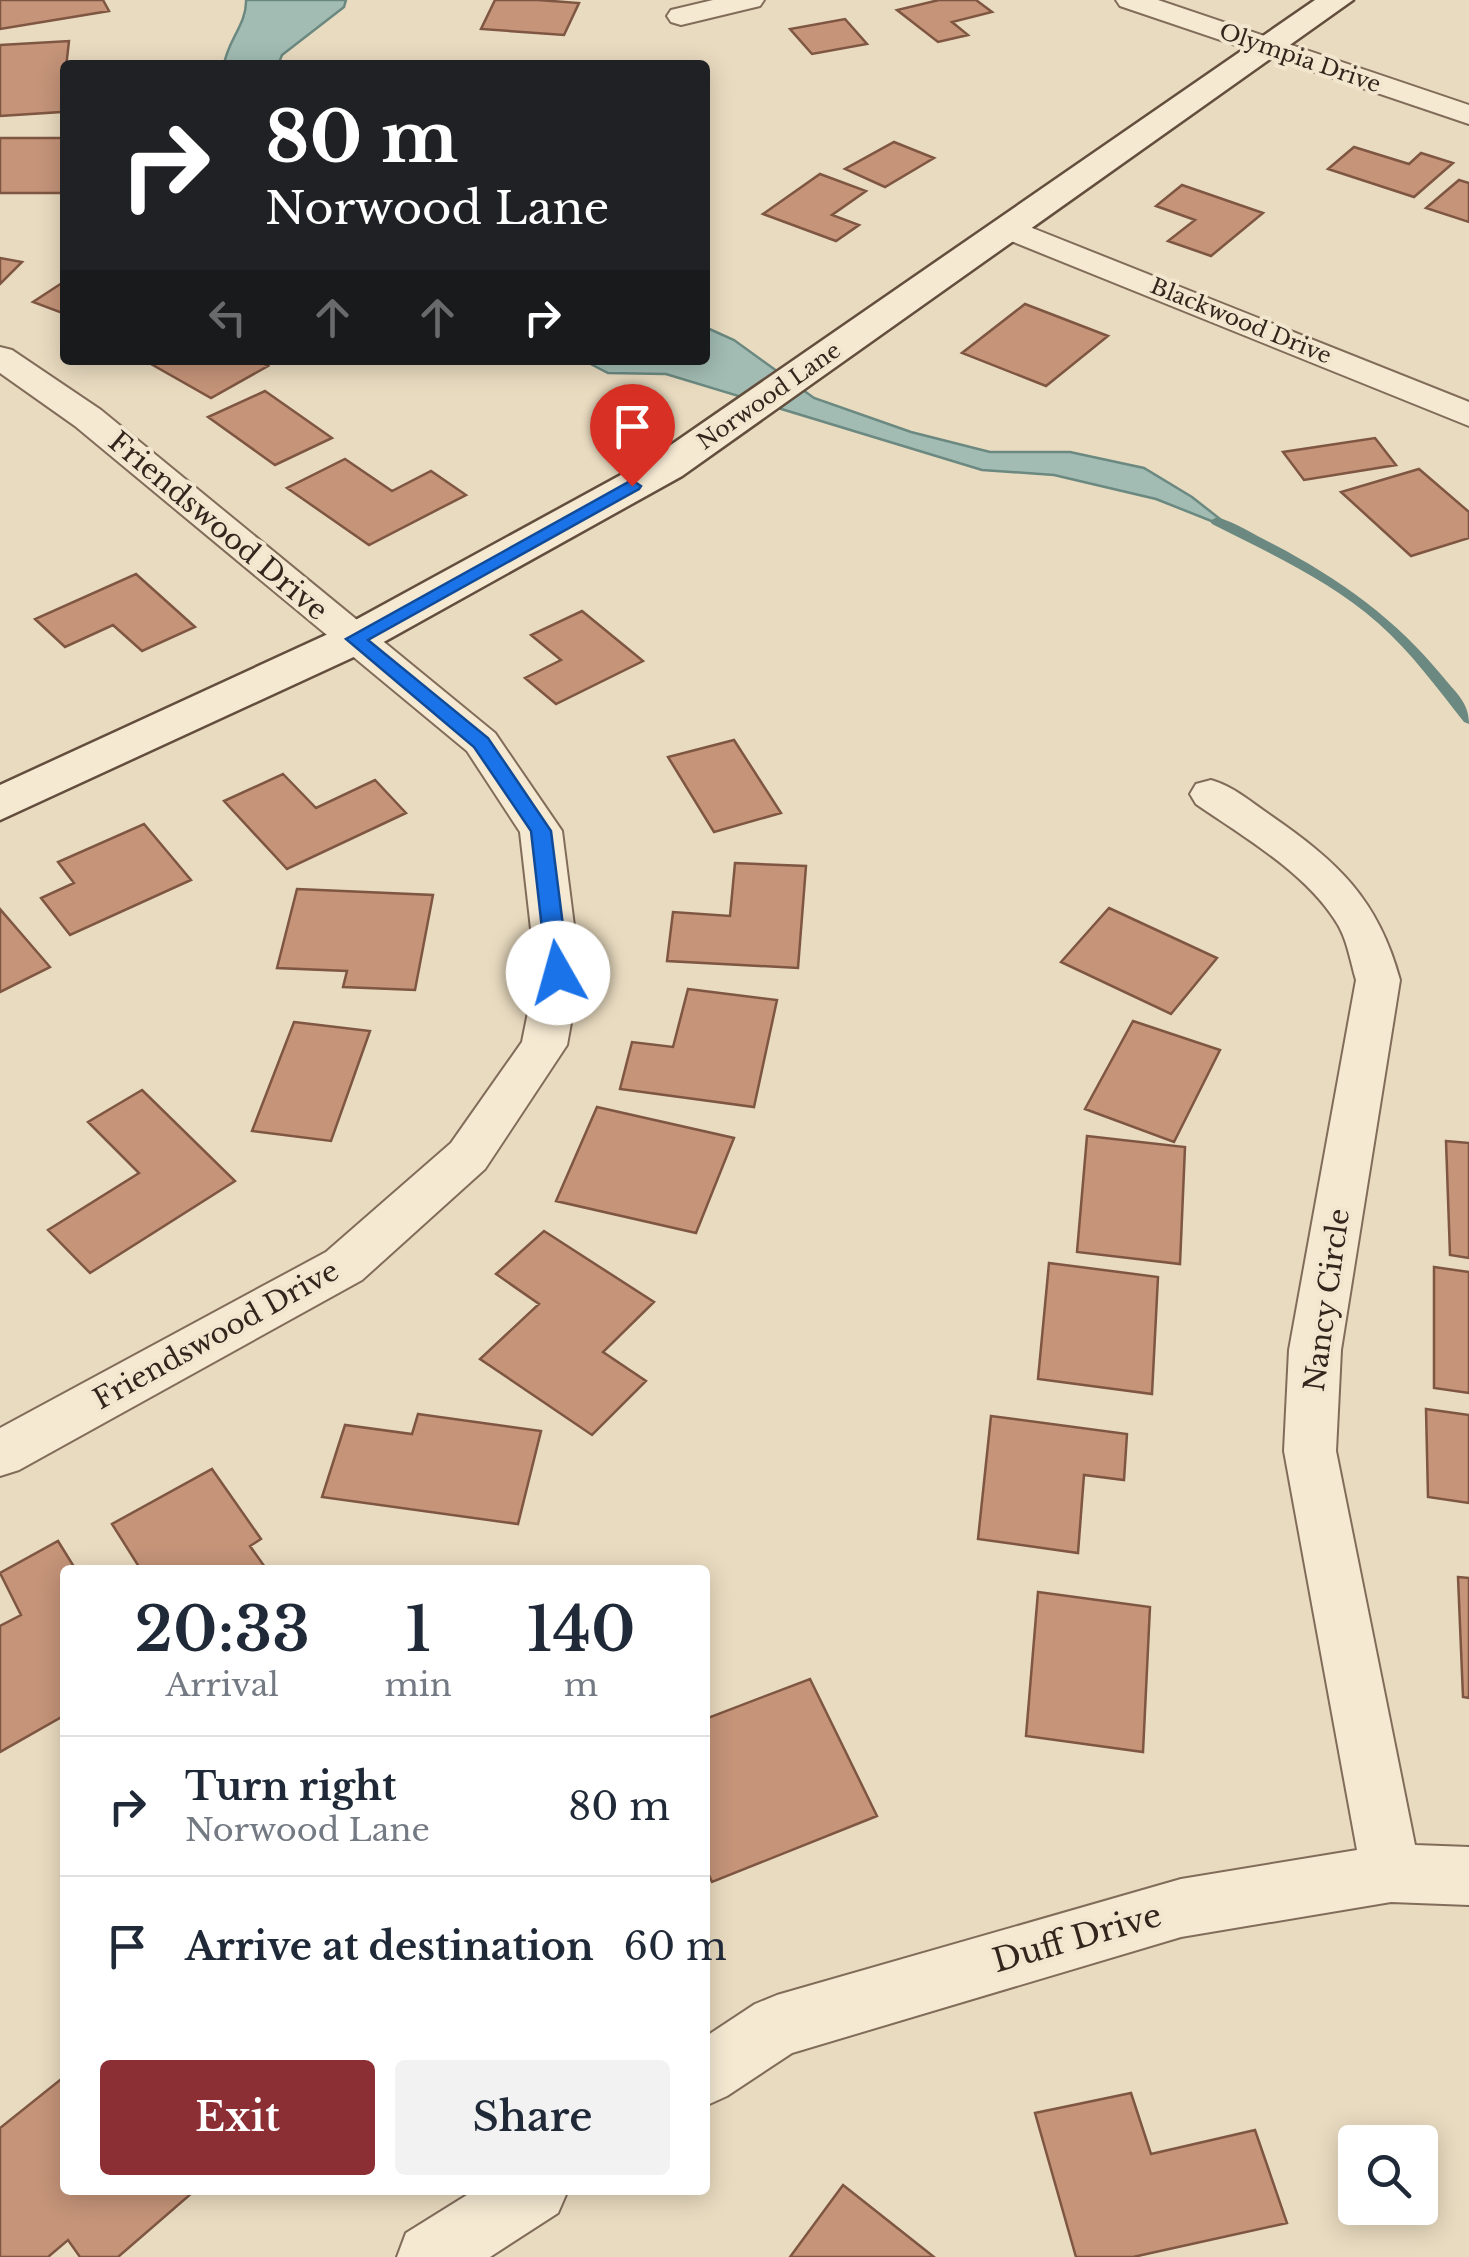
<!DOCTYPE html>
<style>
body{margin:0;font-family:"Libre Baskerville",serif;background:#f2f2f3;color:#1f2937;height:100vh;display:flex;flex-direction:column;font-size:38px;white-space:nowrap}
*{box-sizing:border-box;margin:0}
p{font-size:32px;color:#747a83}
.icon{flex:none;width:55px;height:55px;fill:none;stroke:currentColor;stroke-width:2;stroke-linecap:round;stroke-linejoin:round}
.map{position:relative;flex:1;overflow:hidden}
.sheet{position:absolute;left:60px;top:1565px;width:650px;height:630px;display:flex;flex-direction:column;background:#fff;border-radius:10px;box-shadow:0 5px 25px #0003}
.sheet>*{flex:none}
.hud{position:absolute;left:60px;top:60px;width:650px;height:305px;border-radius:10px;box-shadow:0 5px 25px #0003;background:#202124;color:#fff;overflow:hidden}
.buttons{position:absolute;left:1338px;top:2125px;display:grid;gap:20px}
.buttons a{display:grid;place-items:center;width:100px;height:100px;border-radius:10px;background:#fff;box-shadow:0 5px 25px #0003;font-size:50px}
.pin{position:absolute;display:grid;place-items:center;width:85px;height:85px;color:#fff;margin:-102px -42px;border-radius:50% 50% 50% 0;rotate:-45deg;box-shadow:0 0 10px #0007}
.pin .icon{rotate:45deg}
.me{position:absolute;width:110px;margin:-55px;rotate:353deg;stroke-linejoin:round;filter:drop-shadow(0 0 8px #0008)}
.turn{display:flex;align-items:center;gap:35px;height:210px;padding:0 40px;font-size:45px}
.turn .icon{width:130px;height:130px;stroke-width:2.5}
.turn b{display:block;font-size:70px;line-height:85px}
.lanes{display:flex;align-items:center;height:95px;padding:0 40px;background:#0003;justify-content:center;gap:50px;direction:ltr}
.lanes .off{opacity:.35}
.eta{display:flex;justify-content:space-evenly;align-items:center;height:170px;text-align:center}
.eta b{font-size:60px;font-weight:600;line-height:70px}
.cta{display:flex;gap:20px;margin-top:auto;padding:20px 40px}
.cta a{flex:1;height:115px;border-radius:10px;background:#8b2f34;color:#fff;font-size:40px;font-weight:600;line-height:115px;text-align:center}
.cta a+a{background:#f2f2f3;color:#1f2937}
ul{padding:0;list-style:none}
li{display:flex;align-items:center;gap:30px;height:140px;padding:0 40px;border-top:2px solid #e0e1e3}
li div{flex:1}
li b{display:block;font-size:38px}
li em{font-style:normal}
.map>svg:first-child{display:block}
.water{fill:#a2bcb3;stroke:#6b8980;stroke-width:2.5}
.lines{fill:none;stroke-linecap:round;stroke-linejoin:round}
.stream{fill:#6b8980;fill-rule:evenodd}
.building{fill:#c59479;stroke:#7e5641;stroke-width:2.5}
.street-casing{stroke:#816c5a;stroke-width:4}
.secondary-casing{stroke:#634e3d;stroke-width:5}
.street{fill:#f5e9d2;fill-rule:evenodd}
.secondary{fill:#f5e9d2;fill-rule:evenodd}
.route{fill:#1a73e8;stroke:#114b97;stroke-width:2.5}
.labels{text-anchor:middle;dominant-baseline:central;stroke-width:8;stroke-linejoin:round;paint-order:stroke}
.far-street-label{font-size:22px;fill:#32261d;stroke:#f2e6cf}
.street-label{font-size:28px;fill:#32261d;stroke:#f2e6cf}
.near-street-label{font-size:32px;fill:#32261d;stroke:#f2e6cf}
</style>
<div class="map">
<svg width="1469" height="2257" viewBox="0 0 1469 2257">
<rect width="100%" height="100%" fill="#e9dbc0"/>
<path class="water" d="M246,0H346L344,7L282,55L278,65H224C227,41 247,24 246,0Z
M705,327L734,340L814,398L911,432L990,452H1070L1144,468L1192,497L1234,530L1156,499L1054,475L982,470L666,374L608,373L583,360H705Z"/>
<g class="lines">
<path class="stream" d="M1217,517C1236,523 1255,535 1273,544C1340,579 1396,619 1444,678C1457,694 1469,703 1469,724L1464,722C1437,688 1411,652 1378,623C1329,580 1269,553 1212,524L1210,521Z"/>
</g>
<path class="building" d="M0,0H103L109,11L0,29Z
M495,0H538L579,3L564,35L481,29Z
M939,0H976L992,12L952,22L968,35L938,42L897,10Z
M845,19L867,44L812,54L790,29Z
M69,41L61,112L0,116V45Z
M0,138H65V193H0Z
M894,142L934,158L885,187L845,169Z
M1354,147L1409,164L1421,153L1453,163L1414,197L1328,169Z
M820,174L866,191L832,215L859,225L836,241L763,214Z
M1459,180L1469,183V222L1426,208Z
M1182,185L1263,213L1211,256L1168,241L1195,220L1156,206Z
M0,258L22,262L0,284Z
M65,281V314L33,302Z
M1025,304L1108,336L1046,386L962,353Z
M144,360H257L268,366L211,398Z
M265,391L332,438L275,465L208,417Z
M1375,438L1396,465L1304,480L1283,452Z
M345,459L392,491L431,471L466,495L369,545L287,488Z
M1419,469L1469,512V538L1411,556L1341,492Z
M136,574L195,627L142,651L113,625L65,647L35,619Z
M582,611L643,661L556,704L525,678L561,660L531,635Z
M734,740L781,813L714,832L668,757Z
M283,774L316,808L375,780L406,813L287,869L224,801Z
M144,824L191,880L70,935L41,898L74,883L58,862Z
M735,863L806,866L798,968L667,961L673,912L730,916Z
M297,889L433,895L415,990L343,987L347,971L277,968Z
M1109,908L1217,958L1171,1014L1061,962Z
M0,909L50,967L0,992Z
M688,989L777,1000L754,1107L620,1089L632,1042L673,1047Z
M1133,1021L1220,1050L1174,1142L1085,1109Z
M294,1022L370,1031L331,1141L252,1131Z
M142,1090L235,1181L90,1273L48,1230L139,1173L88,1122Z
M597,1107L734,1138L696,1233L556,1201Z
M1087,1136L1185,1147L1180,1264L1077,1252Z
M1446,1141L1469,1143V1258L1450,1255Z
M544,1231L654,1302L603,1352L646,1381L592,1435L480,1359L539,1304L496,1274Z
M1049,1263L1158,1277L1152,1394L1038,1379Z
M1434,1267L1469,1272V1393L1434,1388Z
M1426,1409L1469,1415V1503L1428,1497Z
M418,1414L541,1431L518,1524L322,1497L345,1425L412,1434Z
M991,1416L1127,1434L1124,1480L1084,1475L1078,1553L978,1539Z
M212,1469L261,1539L250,1546L267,1570H141L112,1524Z
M58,1541L76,1570H65V1715L0,1752V1626L21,1615L0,1573Z
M1458,1577L1469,1578V1698L1463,1697Z
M1038,1592L1150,1607L1143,1752L1026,1736Z
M810,1679L877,1816L712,1882L705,1866V1719Z
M65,2076V2190L192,2193L118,2257H80L68,2240L48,2257H0V2128Z
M1131,2093L1151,2154L1255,2130L1287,2223L1133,2257H1076L1035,2113Z
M843,2185L934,2257H790Z"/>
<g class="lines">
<g class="street-casing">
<path id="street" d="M713,0H764L760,6L681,25L671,22L667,16L671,10Z
M1116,0H1158L1469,105V124L1120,6Z
M1012,220L1469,402V426L1001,237L996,230L1001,223Z
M0,347L12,350L101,410L495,733L562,831L580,973L567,1045L485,1169L362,1280L19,1470L0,1476V1428L326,1252L451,1143L522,1042L536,973L520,832L467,751L75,426L0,373Z
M1211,780C1233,786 1251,802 1270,815C1338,862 1378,899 1400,980L1341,1350L1336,1451L1415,1845L1469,1847V1905L1391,1902L1181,1937L792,2053L727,2096L705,2106V2037L755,2004L777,1995L1181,1879L1357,1850L1284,1451L1289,1350L1356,980C1350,960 1347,937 1335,920C1303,871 1244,837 1196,804L1190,794L1196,784Z
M475,2190H568L558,2213L490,2257H397L406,2233Z"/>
</g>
<g class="secondary-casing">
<path id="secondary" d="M1315,0H1353L682,476L371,649L0,820V785L339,629L652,458Z"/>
</g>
<use href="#street" class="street"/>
<use href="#secondary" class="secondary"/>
</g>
<path class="route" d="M632,480L641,486L639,489L368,640L488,738L551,831L569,973L558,981L547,973L531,831L474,747L346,639Z"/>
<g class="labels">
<g class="far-street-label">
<text transform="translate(1300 58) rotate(19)">Olympia Drive</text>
<text transform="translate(1241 321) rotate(22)">Blackwood Drive</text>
<text transform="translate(769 396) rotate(-35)">Norwood Lane</text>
</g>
<g class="street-label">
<text transform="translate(218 526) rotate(40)">Friendswood Drive</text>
<text transform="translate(1327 1300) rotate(-82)">Nancy Circle</text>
<text transform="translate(216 1335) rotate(-29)">Friendswood Drive</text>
</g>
<g class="near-street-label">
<text transform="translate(1077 1938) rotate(-16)">Duff Drive</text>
</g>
</g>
</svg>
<div class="buttons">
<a><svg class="icon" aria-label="search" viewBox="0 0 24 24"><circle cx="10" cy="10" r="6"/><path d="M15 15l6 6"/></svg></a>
</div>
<div class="pin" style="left:632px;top:486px;background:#d93025"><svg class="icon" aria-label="arrive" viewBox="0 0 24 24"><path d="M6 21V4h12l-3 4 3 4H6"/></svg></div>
<svg class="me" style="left:558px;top:973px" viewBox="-20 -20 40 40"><circle r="19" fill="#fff"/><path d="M0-13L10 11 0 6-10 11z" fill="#1a73e8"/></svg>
<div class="hud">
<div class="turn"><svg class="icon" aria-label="right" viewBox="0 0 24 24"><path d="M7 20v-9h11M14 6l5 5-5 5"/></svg><div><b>80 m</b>Norwood Lane</div></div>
<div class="lanes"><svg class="icon off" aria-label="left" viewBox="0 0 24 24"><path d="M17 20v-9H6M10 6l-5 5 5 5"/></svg><svg class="icon off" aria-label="ahead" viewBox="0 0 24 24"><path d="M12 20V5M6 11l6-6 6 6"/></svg><svg class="icon off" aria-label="ahead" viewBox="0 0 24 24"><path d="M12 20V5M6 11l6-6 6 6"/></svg><svg class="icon" aria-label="right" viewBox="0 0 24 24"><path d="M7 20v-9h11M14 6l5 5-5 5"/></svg></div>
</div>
<section class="sheet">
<div class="eta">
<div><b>20:33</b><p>Arrival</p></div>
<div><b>1</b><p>min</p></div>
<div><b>140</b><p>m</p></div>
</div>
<ul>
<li><svg class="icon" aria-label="right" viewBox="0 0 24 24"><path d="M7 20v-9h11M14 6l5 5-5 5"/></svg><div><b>Turn right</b><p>Norwood Lane</p></div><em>80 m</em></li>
<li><svg class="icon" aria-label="arrive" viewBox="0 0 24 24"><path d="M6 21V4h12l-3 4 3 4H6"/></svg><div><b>Arrive at destination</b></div><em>60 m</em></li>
</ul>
<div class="cta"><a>Exit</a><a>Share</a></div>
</section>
</div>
